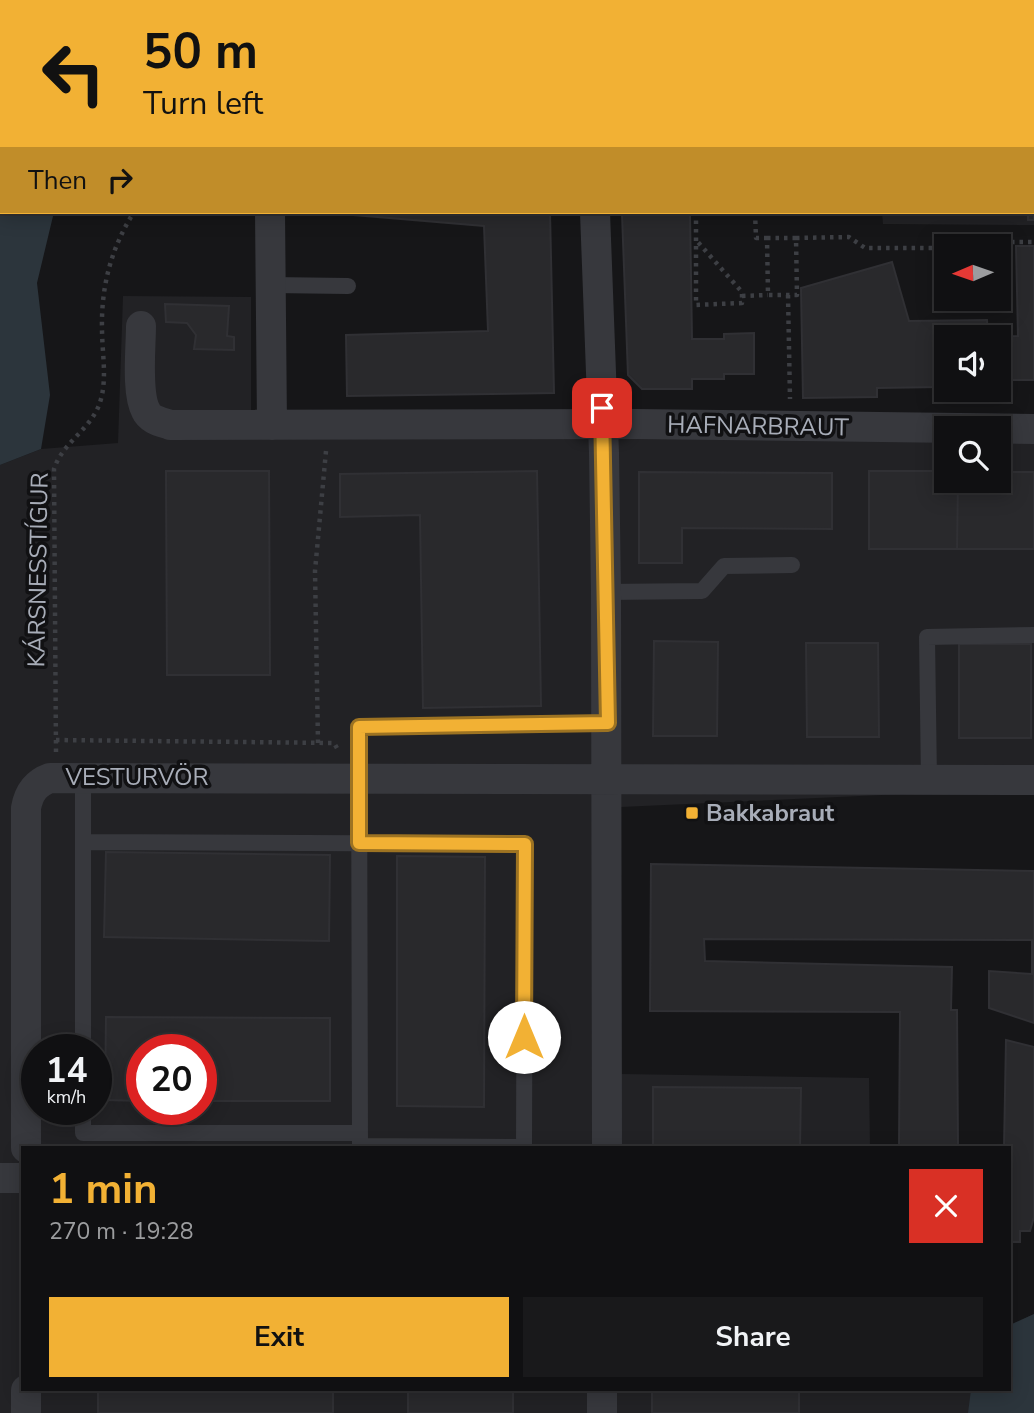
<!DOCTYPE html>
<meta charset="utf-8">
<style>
body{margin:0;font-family:"Nunito Sans",sans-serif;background:#19191b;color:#f1f3f6;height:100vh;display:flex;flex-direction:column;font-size:26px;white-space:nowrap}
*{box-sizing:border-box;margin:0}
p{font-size:23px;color:#9c9d9f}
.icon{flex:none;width:38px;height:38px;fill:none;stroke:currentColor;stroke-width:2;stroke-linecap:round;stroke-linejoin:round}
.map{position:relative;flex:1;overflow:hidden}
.panel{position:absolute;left:21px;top:1146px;width:990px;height:245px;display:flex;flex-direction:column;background:#101012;border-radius:0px;box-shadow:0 4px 18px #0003,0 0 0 2px #303032}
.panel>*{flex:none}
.banner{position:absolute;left:0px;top:0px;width:1034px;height:214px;box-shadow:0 4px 18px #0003,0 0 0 2px #303032;background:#f2b134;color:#111;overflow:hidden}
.needle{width:46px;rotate:268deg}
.controls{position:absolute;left:934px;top:234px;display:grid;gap:14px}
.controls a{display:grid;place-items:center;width:77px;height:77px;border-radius:0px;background:#101012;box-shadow:0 4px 18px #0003,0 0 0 2px #303032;font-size:35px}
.speed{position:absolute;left:21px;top:1034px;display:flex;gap:14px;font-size:35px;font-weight:700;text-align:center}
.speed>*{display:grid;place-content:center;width:91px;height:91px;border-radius:50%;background:#101012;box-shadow:0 4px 18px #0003,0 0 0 2px #303032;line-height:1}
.speed small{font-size:18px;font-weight:400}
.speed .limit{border:10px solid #d22;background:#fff;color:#111}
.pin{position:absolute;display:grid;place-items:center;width:60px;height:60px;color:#fff;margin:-30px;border-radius:14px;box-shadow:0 4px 10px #0006}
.me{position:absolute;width:77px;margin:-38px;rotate:0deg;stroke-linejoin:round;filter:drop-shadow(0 0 5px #0008)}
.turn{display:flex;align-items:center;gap:24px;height:147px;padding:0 28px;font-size:32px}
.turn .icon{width:91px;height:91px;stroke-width:2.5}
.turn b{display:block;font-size:49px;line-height:60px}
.then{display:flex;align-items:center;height:66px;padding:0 28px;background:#0003;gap:14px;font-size:26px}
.round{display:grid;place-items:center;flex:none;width:74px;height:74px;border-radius:0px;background:#19191b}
.head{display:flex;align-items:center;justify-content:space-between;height:119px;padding:0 28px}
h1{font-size:42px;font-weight:700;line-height:52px;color:#f2b134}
.cta{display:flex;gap:14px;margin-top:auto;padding:14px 28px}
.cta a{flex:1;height:80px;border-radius:0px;background:#f2b134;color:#111;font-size:28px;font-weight:700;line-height:80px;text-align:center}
.cta a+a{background:#19191b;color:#f1f3f6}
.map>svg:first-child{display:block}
.built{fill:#222225;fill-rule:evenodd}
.water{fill:#2c353c}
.building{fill:#29292c;stroke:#303034;stroke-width:2}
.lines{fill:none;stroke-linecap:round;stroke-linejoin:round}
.path{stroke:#3d3f44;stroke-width:4.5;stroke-dasharray:3.5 5;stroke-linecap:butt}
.service{stroke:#37383d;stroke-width:16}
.minor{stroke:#37383d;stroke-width:30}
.tertiary{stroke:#37383d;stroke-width:37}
.route-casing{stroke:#9d7322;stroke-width:18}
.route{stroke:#f2b134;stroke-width:12}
.poi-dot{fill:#f2b134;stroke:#111113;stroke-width:2.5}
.labels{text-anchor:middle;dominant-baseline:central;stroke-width:7;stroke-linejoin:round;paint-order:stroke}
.street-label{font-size:24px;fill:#a8adb8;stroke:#111113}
.poi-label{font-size:24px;font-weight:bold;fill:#a8adb8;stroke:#111113;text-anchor:start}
</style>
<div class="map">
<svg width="1034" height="1413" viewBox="0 0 1034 1413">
<rect width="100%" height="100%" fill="#161618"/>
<path class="built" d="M302,0H905L907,2H302Z
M1033,87L1034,225L883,224L882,212H1032Z
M123,296L251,297V436L947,431V481H999V431H1034V788L621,807V1074L869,1078L870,1148H23V1390H1010V1325L1034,1314V1413H0V465L41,449L118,443ZM37,1050H96V1110H37ZM142,1050H201V1110H142Z"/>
<path class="water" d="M0,0L62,2H2V212H54L37,283L50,395L41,449L0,465Z
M1034,1314V1413H968L971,1390H1010V1325Z"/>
<path class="building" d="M459,0H532V2H459Z
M773,0H828V2H773Z
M1034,125V220H1028V212H1032Z
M354,212H550L554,393L347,396L346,335L488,331L484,226L354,215Z
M622,214H690L692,339H724V334L754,333V374H724V379H692V389H642L628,375Z
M1016,246H1034V380H1000L999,388V338H947V381H939V387L877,388V397L803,398L801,288L892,262L909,321L987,320L988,337L1018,336Z
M165,304L229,306L227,336L234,337V350L194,349L196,335L187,323L166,322Z
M166,471H269L270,675H167Z
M537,471L541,706L423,708L420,515L340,517V474Z
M869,471H947V481H958L957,549H869Z
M639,472L832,473V529L682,528V563H639Z
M999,472H1034V549H957L958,481H999Z
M654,641L718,642L717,736H653Z
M806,643H878L879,737H807Z
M959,644H1031V738H959Z
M106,852L330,855L329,941L104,937Z
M397,856L485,857L484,1107L397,1106Z
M651,864L1034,871V1023L989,1008V971L1032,974V940L704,939L705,961L952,967L951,1010H957L958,1148H899L900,1012L650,1011Z
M106,1017L330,1018V1101H201V1050H142V1101L105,1100Z
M1006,1040L1034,1047V1217L1030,1231H1020V1242H1010V1148H1004Z
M653,1087L801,1088L800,1148H653Z
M98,1390H333V1413H98Z
M408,1390H513V1413H408Z
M652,1390H799V1413H652Z"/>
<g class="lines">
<path class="path" d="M227,0V2
M696,212V305L742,303V292L696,240
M755,212L756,238H767
M767,238H796L797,295H768Z
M796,238L849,237L865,248H947
M999,247H1011V242H1034
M788,295L790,399
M742,296L768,295
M56,740L334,743L338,750
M318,743L315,571L326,451
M56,752L54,469C63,441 93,429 101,399C107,377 102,352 102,329C101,287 111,248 134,212"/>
<path class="service" d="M271,285L348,286
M606,592L702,591L724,566L792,565
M83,777V1050
M929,781L927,637L1034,635
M83,842L525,844L524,1147L360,1146
M83,1110V1133H360
M360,1148L359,727L608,723"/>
<path class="minor" d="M269,0V2
M587,0V2
M270,212L272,425
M595,212L604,453L606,592L607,1148
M141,326C141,347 136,393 146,411C150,420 162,422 170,425L635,424L1034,429
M26,1148V808C29,792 36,783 50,778L1034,780
M0,1178H23
M26,1390V1413
M602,1413V1390"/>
<path class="tertiary" d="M975,0L977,2
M1032,37H1034"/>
</g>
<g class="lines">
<g class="route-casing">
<path id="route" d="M524,1037L525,844L359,843V727L608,723L602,408"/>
</g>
<use href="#route" class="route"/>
</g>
<rect class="poi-dot" x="685" y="806" width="14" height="14" rx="3.5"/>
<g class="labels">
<g class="street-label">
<text transform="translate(758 426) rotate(1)">HAFNARBRAUT</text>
<text transform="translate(38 570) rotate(-89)">KÁRSNESSTÍGUR</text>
<text x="137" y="777">VESTURVÖR</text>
</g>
<g class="poi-label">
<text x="706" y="813">Bakkabraut</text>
</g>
</g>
</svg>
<div class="controls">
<a><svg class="needle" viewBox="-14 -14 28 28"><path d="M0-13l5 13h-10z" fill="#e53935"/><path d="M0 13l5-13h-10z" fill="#9c9d9f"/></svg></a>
<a><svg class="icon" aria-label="sound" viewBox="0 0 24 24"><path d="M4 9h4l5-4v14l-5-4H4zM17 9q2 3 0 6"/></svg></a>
<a><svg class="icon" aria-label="search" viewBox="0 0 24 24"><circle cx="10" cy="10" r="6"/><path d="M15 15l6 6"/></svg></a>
</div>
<div class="speed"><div>14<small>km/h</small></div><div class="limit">20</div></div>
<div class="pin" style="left:602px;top:408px;background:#d93025"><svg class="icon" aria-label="arrive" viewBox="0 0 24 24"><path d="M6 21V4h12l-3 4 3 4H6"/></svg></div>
<svg class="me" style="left:524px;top:1037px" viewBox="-20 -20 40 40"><circle r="19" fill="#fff"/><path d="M0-13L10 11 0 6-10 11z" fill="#f2b134"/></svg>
<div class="banner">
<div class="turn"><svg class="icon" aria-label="left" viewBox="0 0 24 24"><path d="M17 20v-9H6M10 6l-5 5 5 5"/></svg><div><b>50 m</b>Turn left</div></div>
<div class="then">Then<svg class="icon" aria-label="right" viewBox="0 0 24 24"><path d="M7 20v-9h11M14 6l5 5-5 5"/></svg></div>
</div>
<section class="panel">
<div class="head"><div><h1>1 min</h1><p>270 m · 19:28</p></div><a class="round" style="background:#d93025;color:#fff"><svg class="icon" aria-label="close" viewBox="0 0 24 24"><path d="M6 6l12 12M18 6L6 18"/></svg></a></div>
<div class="cta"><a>Exit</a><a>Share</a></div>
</section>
</div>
